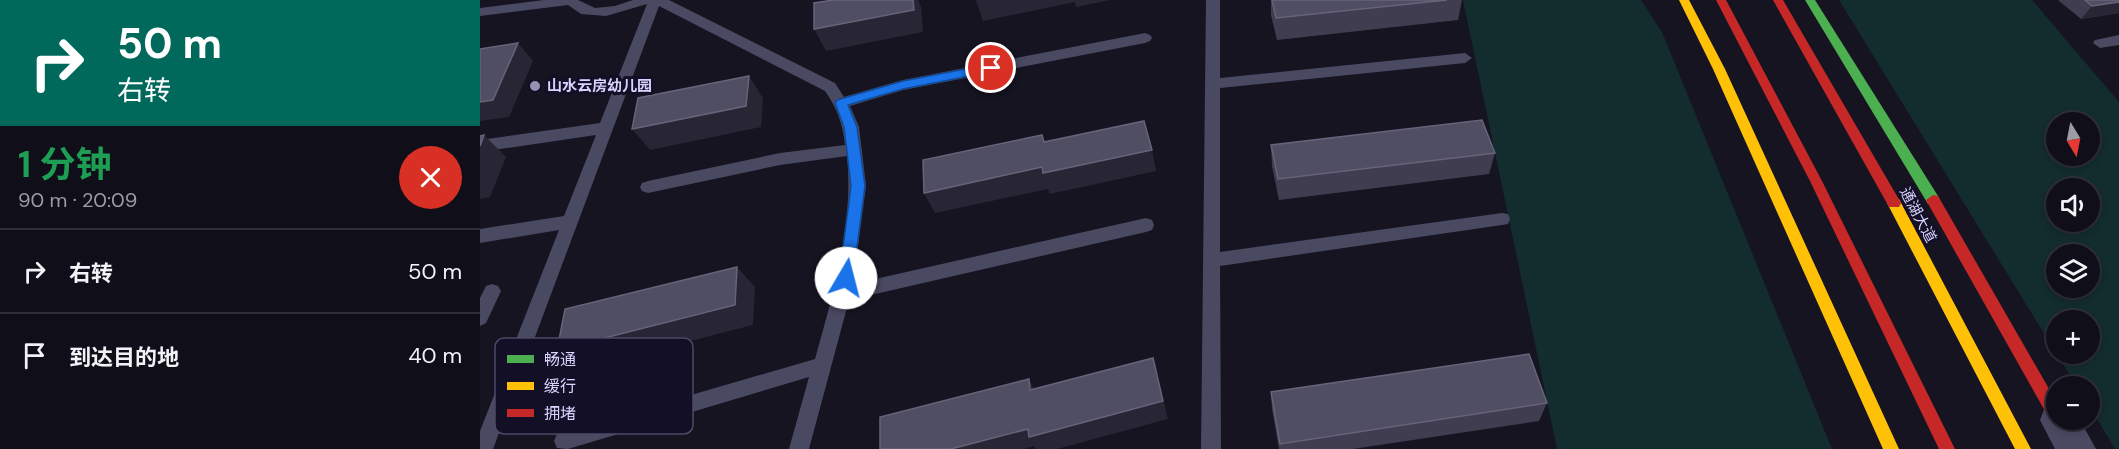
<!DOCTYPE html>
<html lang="zh">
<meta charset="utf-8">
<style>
body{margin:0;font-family:"DM Sans","Noto Sans SC",sans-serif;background:#1e1d26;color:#f1f3f6;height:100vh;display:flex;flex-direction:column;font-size:22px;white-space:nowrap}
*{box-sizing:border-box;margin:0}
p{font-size:20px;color:#9c9ca2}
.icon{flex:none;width:33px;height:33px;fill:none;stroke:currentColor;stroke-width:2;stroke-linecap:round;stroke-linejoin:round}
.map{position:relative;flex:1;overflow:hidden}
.side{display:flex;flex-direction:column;background:#100f19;width:480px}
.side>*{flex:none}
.guide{background:#00695c;color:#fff;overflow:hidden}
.needle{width:39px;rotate:170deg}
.controls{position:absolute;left:1566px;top:112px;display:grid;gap:12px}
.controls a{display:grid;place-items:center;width:54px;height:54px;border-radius:50%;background:#100f19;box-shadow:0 3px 9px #0003,0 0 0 2px #302f38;font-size:30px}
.pin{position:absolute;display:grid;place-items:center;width:51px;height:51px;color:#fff;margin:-26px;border:3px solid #fff;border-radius:50%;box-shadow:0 2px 6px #0007}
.me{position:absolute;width:66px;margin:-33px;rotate:8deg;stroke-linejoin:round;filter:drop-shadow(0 0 4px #0008)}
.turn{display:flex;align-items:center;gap:21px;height:126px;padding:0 18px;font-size:27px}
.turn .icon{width:78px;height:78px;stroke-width:2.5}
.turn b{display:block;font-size:42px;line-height:51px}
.round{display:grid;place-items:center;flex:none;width:63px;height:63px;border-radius:32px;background:#1e1d26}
.overview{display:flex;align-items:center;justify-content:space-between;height:102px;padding:0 18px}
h1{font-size:36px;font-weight:700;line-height:45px;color:#1e9e55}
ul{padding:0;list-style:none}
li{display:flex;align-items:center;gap:18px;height:84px;padding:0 18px;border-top:2px solid #302f38}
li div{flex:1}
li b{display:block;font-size:22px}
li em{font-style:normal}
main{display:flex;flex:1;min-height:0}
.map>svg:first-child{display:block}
.green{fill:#132c2d;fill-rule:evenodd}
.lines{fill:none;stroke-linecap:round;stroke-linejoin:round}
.lane{fill:#4a4962;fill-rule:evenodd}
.street{fill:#4a4962;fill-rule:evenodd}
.fast{fill:#4caf50;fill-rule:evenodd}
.slow{fill:#ffc107;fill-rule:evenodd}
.jam{fill:#c62828;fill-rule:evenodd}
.wall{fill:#403d50}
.shaded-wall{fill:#282635}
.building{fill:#504e63;stroke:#66637b;stroke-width:1.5}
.route{fill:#1a73e8;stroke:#114b97;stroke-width:1.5}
.poi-dot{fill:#9591b1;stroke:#130f26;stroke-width:2}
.labels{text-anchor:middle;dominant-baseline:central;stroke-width:6;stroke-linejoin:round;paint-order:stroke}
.poi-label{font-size:15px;font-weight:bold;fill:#d9d4ff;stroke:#130f26;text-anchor:start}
.street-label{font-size:15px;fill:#d9d4ff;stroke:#130f26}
.key{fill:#130f26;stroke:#4e4a67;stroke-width:1.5}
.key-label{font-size:16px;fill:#d9d4ff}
</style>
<main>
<section class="side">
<div class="guide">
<div class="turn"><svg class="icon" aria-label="right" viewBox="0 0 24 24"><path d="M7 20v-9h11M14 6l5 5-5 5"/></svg><div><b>50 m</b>右转</div></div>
</div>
<div class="overview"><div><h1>1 分钟</h1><p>90 m · 20:09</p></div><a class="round" style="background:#d93025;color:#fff"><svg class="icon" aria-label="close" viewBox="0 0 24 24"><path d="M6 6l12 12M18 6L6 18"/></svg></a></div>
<ul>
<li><svg class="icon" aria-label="right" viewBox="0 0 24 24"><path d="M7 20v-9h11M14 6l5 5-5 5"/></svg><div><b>右转</b></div><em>50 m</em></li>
<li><svg class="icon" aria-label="arrive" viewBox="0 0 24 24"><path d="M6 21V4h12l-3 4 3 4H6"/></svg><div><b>到达目的地</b></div><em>40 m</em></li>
</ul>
</section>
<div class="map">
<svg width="1639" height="449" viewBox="0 0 1639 449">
<rect width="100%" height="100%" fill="#161421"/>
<path class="green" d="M983,0H1161L1182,32L1352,449H1077Z
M1359,0H1552L1639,102V449H1635L1610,407V387H1597L1577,354H1610V321H1576V353ZM1576,123H1610V156H1576ZM1576,189H1610V222H1576ZM1576,255H1610V288H1576Z"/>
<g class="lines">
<path class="lane" d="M64,0H98L115,8L135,6L153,0H189L355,83L364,97L423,80L665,33L670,35L672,38L670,41L665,43L423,90L370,106L379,127L386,186L373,284L666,218L672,220L674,225L672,230L666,232L369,300L329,449H309L329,377L88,449L77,448L74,441L77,434L84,432L335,359C353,294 374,225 367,156L300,165L168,193L162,191L160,187L162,183L168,181L300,153L365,145C363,124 357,108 345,91L179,6L13,449H0V431L79,230L0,243V229L84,216L116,135L0,152V140L120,123L167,4L126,16L101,14L88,5L0,16V8Z
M726,0H740V78L985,53L992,58L985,63L740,88V252L1022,213L1028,214L1030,219L1028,224L1022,225L740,266L741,449H721Z
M1639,35V45L1620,48L1613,43L1615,40Z
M12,284L18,286L21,291L6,323L0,326V298L6,286Z"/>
<path class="street" d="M1576,403V420H1600L1616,449H1575L1560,420L1565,407Z"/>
<path class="fast" d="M1325,0H1335L1458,196L1460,200L1458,204H1448Z"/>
<path class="slow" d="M1199,0H1209L1245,69L1419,449H1403L1233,69Z
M1414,198L1419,199L1551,449H1535L1407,203Z"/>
<path class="jam" d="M1236,0H1246L1342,181L1475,449H1459L1330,181Z
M1293,0H1303L1421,203L1419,207H1409Z
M1453,195L1458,196L1576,401V420H1582L1576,422L1570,420L1446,200Z"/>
</g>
<path class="wall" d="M791,0H982L978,20L797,40L791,15Z
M1578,0H1639V13L1601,19Z
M791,145L1015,153L1009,174L799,200L792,166Z
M791,392L1067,403L1059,421L873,449H799L792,409Z"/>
<path class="shaded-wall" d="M433,0H438L441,7L443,32L346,51L334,29Z
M496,0H594L595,2L503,21Z
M594,0H630L596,7Z
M1639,2V13L1601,19L1612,6Z
M38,43L53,61L29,117L0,121V102Z
M269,76L283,98L281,127L170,150L152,129Z
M4,135L26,157L10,197L0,199V146Z
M672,150L676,171L570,194L568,189L455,213L444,193L562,167Z
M257,267L275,287L273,325L101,369L77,350Z
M673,358L688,419L577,449H555L554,446L544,449H471Z
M549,379L558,397L550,390Z"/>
<path class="building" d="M353,0H433L434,10L334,29V3Z
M792,0H967L796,18Z
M1605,0H1639V2L1612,6Z
M38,43L13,100L0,102V49Z
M269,76L266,106L152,129L158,98Z
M1002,120L1015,153L798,179L791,145Z
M664,121L672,150L563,173L562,167L444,193L443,160L562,135L564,142Z
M4,135L0,146V136Z
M257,267L255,305L77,350L85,309Z
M1049,354L1067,403L800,444L791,392Z
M673,358L683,401L549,437L548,429L471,449H400V417L549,379L550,390Z"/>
<path class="route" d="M511,64L517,68L515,71L423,89L368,105L377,127L385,186L373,278L371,282H361L359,278L371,186L364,127L355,103L357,100L423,81Z"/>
<circle class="poi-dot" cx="55" cy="86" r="6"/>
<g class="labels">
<g class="poi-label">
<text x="67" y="86">山水云房幼儿园</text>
</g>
<g class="street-label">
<text transform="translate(1438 215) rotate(62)">通湖大道</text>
</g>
</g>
<rect x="15" y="338" width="198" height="96" rx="9" class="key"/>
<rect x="27" y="355" width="27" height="8" fill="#4caf50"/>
<rect x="27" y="382" width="27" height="8" fill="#ffc107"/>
<rect x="27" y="409" width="27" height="8" fill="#c62828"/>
<g class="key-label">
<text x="64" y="365">畅通</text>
<text x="64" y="392">缓行</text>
<text x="64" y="419">拥堵</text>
</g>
</svg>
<div class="controls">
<a><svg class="needle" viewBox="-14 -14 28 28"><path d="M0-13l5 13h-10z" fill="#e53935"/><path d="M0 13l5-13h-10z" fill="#9c9ca2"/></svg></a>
<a><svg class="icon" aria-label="sound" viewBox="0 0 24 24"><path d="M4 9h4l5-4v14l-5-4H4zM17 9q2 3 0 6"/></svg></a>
<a><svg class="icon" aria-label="layers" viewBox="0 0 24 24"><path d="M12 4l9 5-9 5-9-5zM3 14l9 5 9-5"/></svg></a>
<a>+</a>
<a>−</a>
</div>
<div class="pin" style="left:511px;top:68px;background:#d93025"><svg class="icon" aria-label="arrive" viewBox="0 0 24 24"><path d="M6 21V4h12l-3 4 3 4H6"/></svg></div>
<svg class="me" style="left:366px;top:278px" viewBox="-20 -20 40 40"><circle r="19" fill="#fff"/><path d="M0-13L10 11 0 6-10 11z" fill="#1a73e8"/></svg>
</div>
</main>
